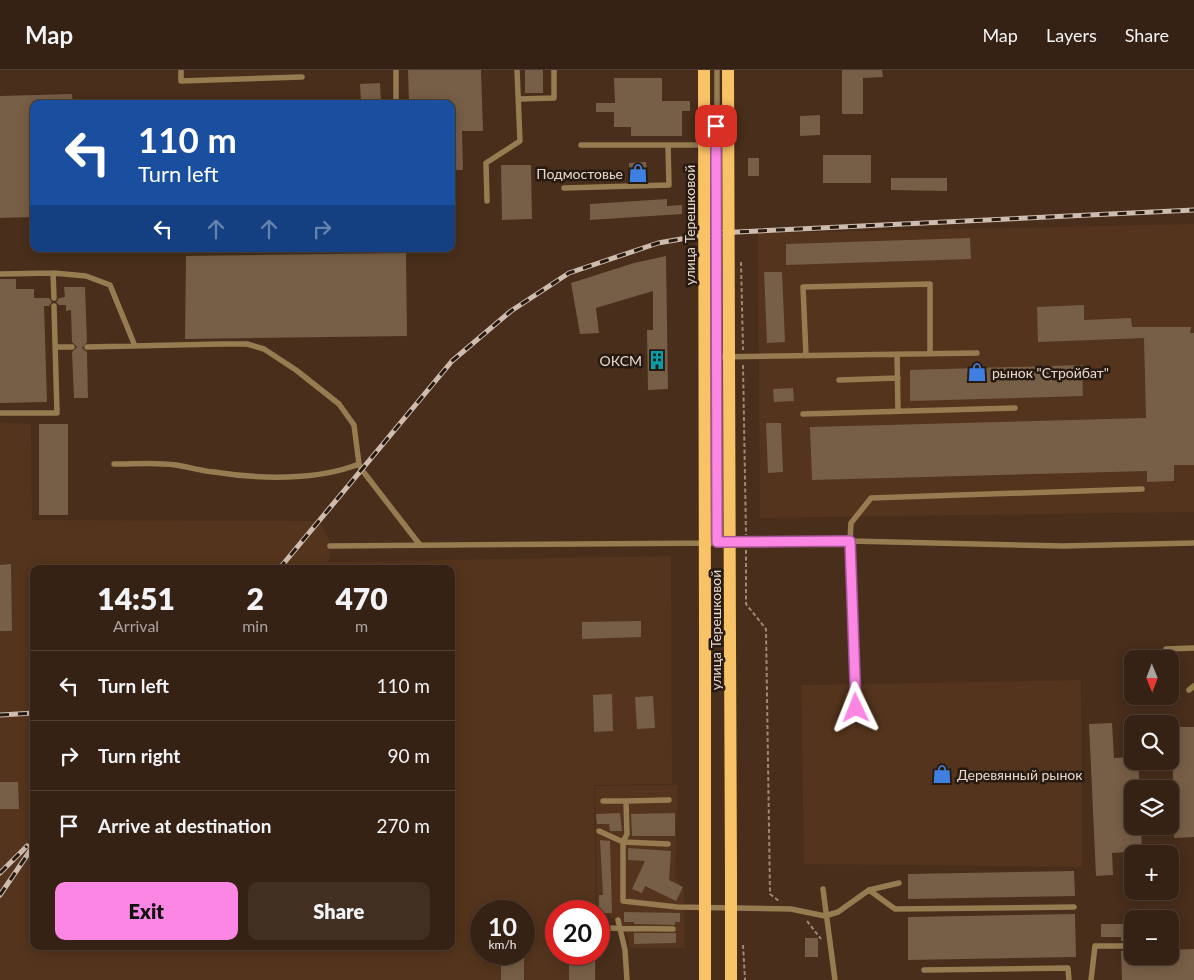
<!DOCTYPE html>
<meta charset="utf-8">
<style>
body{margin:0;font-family:Lato,sans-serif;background:#412f22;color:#f1f3f6;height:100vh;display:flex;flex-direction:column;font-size:19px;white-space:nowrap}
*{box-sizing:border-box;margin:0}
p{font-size:16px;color:#aaa4a0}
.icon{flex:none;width:28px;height:28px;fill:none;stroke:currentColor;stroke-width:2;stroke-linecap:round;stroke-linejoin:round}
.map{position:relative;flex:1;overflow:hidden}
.details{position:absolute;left:30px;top:495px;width:425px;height:385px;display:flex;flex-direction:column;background:#362214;border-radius:10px;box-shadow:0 2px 12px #0003,0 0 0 1px #503f34}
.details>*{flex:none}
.banner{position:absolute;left:30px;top:30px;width:425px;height:152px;border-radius:10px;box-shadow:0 2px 12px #0003,0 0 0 1px #503f34;background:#1a4fa0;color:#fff;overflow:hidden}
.needle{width:32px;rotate:179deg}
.fabs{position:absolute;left:1124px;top:580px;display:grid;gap:10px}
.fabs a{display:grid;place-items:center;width:55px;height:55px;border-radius:10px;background:#362214;box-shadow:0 2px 12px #0003,0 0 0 1px #503f34;font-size:25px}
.speed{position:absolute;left:470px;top:830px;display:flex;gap:10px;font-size:25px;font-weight:700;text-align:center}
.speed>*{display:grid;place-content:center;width:65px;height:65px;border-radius:50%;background:#362214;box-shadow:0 2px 12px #0003,0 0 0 1px #503f34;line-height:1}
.speed small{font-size:12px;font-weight:400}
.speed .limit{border:8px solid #d22;background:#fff;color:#111}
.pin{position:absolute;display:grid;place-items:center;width:42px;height:42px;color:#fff;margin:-21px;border-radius:10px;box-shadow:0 2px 8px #0006}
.me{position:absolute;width:55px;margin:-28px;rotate:358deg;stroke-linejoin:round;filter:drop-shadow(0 0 4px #0008)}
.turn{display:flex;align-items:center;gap:18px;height:105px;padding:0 25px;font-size:22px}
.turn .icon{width:65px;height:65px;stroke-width:2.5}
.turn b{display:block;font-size:35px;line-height:42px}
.lanes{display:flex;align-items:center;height:48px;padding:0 25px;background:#0003;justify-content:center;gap:25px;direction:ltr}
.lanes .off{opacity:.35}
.eta{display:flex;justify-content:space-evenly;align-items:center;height:85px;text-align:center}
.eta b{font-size:30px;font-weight:800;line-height:35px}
.action{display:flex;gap:10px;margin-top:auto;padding:10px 25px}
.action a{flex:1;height:58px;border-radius:10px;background:#fc86e3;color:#111;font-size:20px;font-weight:800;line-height:58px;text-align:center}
.action a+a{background:#412f22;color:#f1f3f6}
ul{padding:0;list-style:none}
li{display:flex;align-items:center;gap:15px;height:70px;padding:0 25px;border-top:1px solid #503f34}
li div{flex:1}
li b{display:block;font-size:19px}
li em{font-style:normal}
header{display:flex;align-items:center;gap:30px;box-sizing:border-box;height:70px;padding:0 25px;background:#362214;border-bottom:1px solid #503f34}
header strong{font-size:24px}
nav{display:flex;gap:28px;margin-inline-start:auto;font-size:18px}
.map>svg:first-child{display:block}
.built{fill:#54341c;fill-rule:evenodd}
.building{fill:#775e46}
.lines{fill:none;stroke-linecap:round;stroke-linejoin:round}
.path{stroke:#9d8879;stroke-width:2;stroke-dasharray:4 2.5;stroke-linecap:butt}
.lane{stroke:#977c52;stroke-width:5.5}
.primary{stroke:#f8c267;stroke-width:12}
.rail-casing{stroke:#cebcaf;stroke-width:5}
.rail{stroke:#261a11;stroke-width:3;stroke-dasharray:9;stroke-linecap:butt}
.primary-bridge{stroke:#f8c267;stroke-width:12}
.route-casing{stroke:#a45794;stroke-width:12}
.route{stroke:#fc86e3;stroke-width:9}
.labels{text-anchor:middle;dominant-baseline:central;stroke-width:5;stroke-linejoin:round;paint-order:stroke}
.poi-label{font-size:14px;fill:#e9d8cd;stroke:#261a11;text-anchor:end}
.street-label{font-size:14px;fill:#e9d8cd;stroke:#261a11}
</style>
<header>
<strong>Map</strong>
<nav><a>Map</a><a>Layers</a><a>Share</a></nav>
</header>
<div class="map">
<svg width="1194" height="910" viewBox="0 0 1194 910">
<rect width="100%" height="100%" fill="#482e1b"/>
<path class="built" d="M1194,154V442L760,448L758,163Z
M0,352L31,354L32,450L318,451L330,470L329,492L671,486L672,714L594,715L596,841H556V884H596V910H0ZM34,499H451V876H34ZM481,841H524V884H481Z
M1081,610L1082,797L804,794L801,615Z
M678,715L675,807L684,821L685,878H630L625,857L610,846L599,845L597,841L595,716Z"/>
<path class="building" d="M408,0H481L483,61H462L463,100H451V34H409Z
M525,0H543V23H525Z
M842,0H882L883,7L863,8V44H842Z
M614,8H662V31H690V41H682V66H631V57H614V42H596V33H615Z
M380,13L381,34H361L360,14Z
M72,24L73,34H34V147L0,148V26Z
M820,45V65L800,66V46Z
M823,85H871V113H823Z
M748,88H759V106H748Z
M646,92L647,106L629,107V93Z
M501,95H531L532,149L502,150Z
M891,108H947V121L891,120Z
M667,129V136L682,135V144L590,150V134Z
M970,168L971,189L786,195V174Z
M406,183L407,266L185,269L186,186Z
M666,186L668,319L648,320L647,260H653V221L596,238L599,263L580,264L571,213L634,193Z
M764,202H782L785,272L767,273Z
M0,209H16V219H34V228H49L52,232L49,236H44L47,332L0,333Z
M64,217H85L87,272L82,278L87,282L88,328H74L72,282L77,277L72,272L71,240L66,241V235H59L56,232L59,228L65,227Z
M1084,235V250L1131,248L1132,257H1191L1190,263H1194V395H1174V411L1147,412V401L812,410L810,357L1146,348L1144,268L1038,272L1037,237Z
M1082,295L1083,326L910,331V300Z
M793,318L794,331L774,332L773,319Z
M766,353H781L783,402L768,403Z
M39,354H68V445H39Z
M11,494L12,561H0V495Z
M641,551V567L582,569V552Z
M612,624L613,661L594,662L593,625Z
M653,626L655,658L637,659L635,627Z
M1112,653L1114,688L1132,687V691H1138L1140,719H1132V756H1141L1142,781L1112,783L1113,805L1096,806L1089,654Z
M1172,657H1194V767L1174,768Z
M0,712H18L19,739H0Z
M620,743L622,761H610L609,754H597L596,744Z
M675,743V766H632L631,744Z
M600,770L610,771L612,843H599V825H603Z
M628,778L671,781L669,810L683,817L676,831L645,816L642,823L632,819L645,791L628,790Z
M1074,801L1075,826L908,829V804Z
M624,842L680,843V852H675V855L634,854V852H624Z
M1075,844L1076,887L908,890V847Z
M1101,854H1132V871H1121V867H1101Z
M634,863H676V873L634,874Z
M805,868H818V887H805Z
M1194,879V910H1122L1121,881H1132V886H1170V880Z
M501,884H524V910H501Z
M569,884H595V910H569Z"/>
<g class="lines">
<path class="path" d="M741,192L743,280
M743,295L746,465
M746,480V534L766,559L770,824L779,831
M807,851L821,869
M743,875L745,910"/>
<path class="lane" d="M181,0V11L302,7
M396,0V34
M717,0V473L850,471L856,638
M519,29L554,28V0
M581,75H716
M564,118L669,115L668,75
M487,131L486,93L520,71L517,0
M53,203L86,206L110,215L135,276
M0,204L53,203L54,228
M55,277H72
M87,277L221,274H247L264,279L296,300L339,334L354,355L359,394L362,400L420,475
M897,284L898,341
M806,286L803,217L930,214V284
M716,287L977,283
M839,310L898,308
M0,343H57L54,236
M803,344L1015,338
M114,394C135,394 156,392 176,395C189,397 201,401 214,402C259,409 316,411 359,394
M1142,419L871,428L851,453L850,471L1063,476L1194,473
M330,476L717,473
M1166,579L1194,578
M1189,620L1194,616
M669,730L626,731L627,764L623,772V831L677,837L791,839L825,846L838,842L869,820L899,813
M603,731H626
M599,761L623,772L668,774
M823,819L835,910
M869,820L895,839L1074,837
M618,850L625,880L627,910
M600,858L673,859
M924,900L1068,898L1069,910
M1091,910L1095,876H1132"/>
<path class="primary" d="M730,570L731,807
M705,571V807
M705,873V910
M731,910V873"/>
<g class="rail-casing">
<path id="rail" d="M279,499L452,291L511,241L569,203L658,173L716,163L1194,140
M0,645L34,643
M0,803L27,776
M0,825L34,775"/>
</g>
<use href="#rail" class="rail"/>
<path class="primary-bridge" d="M704,0L705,571
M728,0L730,570
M731,807V873
M705,873V807"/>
</g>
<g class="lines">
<g class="route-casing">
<path id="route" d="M716,56L717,472L850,471L856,638"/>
</g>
<use href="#route" class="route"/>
</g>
<defs>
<g id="shop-bare" transform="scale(1.5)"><path d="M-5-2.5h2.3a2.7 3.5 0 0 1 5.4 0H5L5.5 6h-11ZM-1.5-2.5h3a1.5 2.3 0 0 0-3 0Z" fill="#3f7fe0" stroke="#261a11" stroke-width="2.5" paint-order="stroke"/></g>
<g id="building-bare" transform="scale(1.5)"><path d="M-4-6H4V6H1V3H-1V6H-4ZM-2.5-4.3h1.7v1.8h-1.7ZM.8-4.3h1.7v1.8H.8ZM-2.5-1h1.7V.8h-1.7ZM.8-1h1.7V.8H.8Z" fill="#0f9aa8" stroke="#261a11" stroke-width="2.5" paint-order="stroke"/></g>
</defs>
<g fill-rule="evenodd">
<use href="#shop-bare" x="638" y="103"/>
<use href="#building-bare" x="657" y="290"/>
<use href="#shop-bare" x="977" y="302"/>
<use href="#shop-bare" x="942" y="704"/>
</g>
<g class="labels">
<g class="poi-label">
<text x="623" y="103">Подмостовье</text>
<text x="642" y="290">ОКСМ</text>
<text x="992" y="302" text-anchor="start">рынок "Стройбат"</text>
<text x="957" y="704" text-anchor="start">Деревянный рынок</text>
</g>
<g class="street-label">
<text transform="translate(689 155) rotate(-90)">улица Терешковой</text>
<text transform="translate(715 560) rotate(-90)">улица Терешковой</text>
</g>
</g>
</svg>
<div class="fabs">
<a><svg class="needle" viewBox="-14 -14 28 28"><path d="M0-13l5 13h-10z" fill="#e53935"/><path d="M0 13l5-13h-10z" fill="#aaa4a0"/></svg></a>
<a><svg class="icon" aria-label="search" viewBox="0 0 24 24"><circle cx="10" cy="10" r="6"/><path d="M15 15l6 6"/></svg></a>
<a><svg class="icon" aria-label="layers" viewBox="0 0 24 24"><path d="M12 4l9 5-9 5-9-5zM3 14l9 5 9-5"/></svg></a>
<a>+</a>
<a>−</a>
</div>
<div class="speed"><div>10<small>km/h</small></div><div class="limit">20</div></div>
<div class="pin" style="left:716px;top:56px;background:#d93025"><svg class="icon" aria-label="arrive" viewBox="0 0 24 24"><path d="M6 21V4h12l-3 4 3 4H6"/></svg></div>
<svg class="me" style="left:856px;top:638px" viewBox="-20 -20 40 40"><path d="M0-17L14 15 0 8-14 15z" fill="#fc86e3" stroke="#fff" stroke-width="4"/></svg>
<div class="banner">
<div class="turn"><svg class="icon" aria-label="left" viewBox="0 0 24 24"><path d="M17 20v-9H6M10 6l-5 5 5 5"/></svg><div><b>110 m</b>Turn left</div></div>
<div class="lanes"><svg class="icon" aria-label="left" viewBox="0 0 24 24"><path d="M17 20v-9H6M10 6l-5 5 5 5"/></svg><svg class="icon off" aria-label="ahead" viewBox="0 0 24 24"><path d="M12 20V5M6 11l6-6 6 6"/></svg><svg class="icon off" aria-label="ahead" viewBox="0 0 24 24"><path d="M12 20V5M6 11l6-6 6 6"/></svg><svg class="icon off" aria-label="right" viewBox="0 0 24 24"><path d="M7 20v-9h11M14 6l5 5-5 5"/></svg></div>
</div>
<section class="details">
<div class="eta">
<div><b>14:51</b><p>Arrival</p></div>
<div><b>2</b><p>min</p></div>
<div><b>470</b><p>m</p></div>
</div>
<ul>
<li><svg class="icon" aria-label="left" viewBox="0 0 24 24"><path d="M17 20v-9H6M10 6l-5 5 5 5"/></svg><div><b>Turn left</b></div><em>110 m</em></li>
<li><svg class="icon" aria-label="right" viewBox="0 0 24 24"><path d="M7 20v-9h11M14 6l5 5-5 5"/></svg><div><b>Turn right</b></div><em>90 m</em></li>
<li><svg class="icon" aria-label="arrive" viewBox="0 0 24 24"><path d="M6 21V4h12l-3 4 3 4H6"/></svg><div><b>Arrive at destination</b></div><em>270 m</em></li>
</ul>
<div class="action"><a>Exit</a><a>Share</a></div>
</section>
</div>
